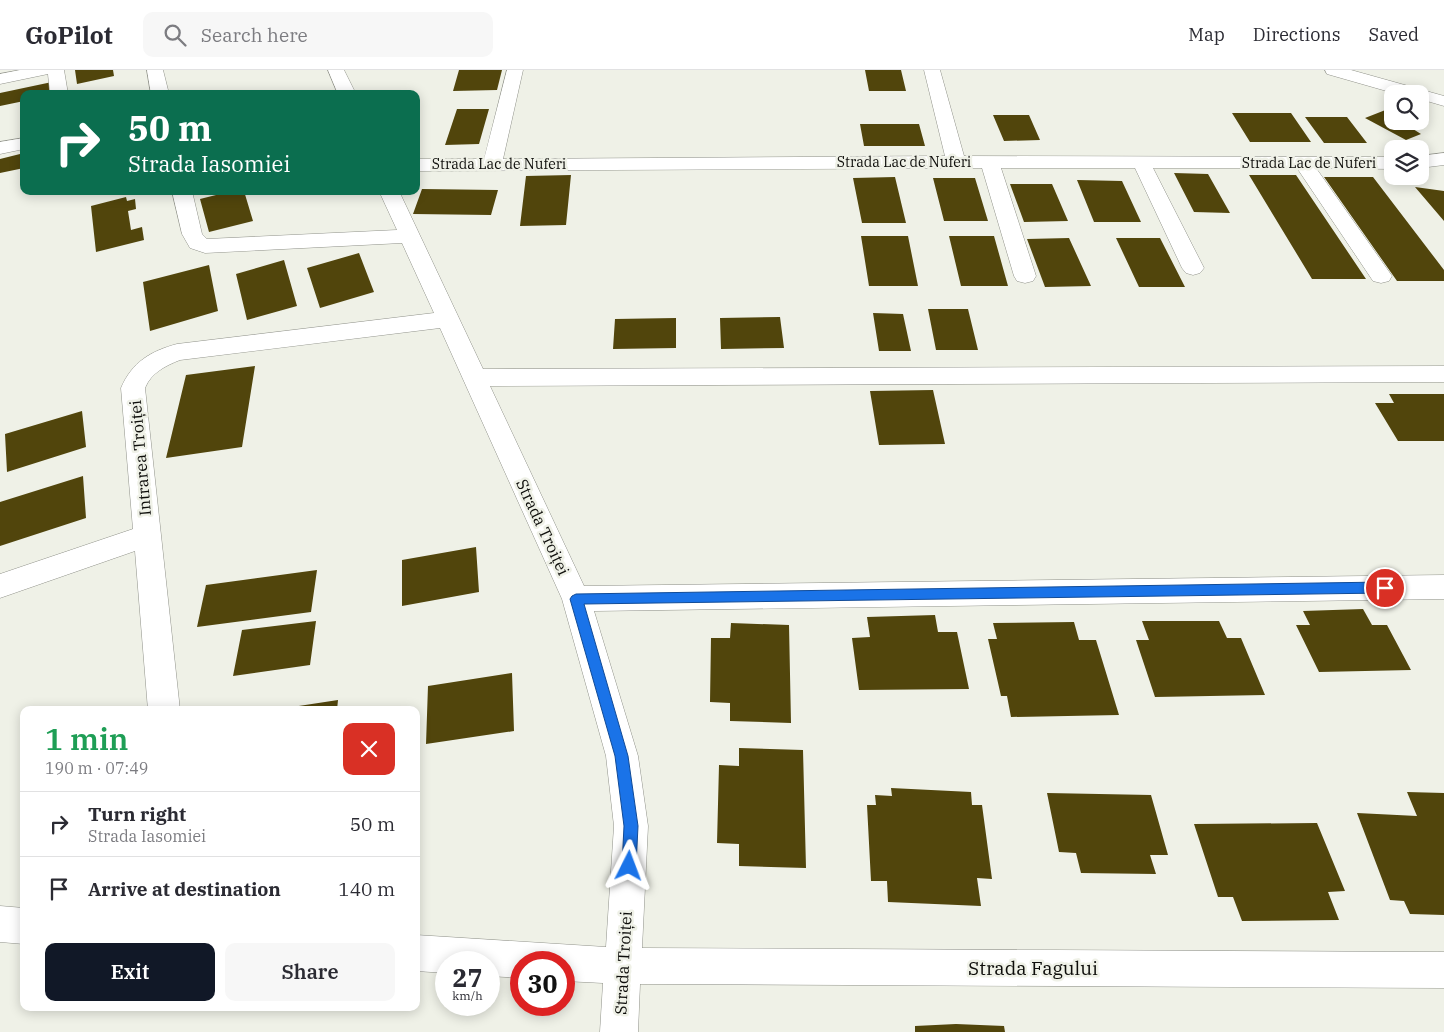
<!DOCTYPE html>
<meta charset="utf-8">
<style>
body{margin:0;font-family:"IBM Plex Serif",serif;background:#f7f7f7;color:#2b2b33;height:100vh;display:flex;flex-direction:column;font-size:19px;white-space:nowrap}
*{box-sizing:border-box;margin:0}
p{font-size:16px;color:#7c7c81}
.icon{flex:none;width:28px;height:28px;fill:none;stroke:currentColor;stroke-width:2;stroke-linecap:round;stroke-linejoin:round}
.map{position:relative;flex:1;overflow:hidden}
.panel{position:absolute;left:20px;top:636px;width:400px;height:305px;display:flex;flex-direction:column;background:#fff;border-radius:10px;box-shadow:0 2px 12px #0003}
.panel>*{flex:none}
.guide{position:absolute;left:20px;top:20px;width:400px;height:105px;border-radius:10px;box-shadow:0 2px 12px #0003;background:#0b6e4f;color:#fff;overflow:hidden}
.tools{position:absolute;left:1384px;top:15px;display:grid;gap:10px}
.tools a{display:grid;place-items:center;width:45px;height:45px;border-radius:10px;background:#fff;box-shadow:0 2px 12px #0003;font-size:25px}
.speed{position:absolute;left:435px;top:881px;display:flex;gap:10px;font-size:25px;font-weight:700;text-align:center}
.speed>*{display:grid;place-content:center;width:65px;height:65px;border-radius:50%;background:#fff;box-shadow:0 2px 12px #0003;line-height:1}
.speed small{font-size:12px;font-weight:400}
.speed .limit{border:8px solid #d22;background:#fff;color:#111}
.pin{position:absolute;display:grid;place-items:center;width:42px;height:42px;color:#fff;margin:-21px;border:2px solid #fff;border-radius:50%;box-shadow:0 1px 5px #0007}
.me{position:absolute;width:55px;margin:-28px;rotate:3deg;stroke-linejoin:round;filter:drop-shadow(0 0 4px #0008)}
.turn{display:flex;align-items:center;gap:18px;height:105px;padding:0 25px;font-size:22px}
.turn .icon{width:65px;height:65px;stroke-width:2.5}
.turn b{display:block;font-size:35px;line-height:42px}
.round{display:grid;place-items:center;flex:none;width:52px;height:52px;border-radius:10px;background:#f7f7f7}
.summary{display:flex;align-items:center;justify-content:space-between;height:85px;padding:0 25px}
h1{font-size:30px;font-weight:600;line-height:38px;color:#1e9e55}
.button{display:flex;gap:10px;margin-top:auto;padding:10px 25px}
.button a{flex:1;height:58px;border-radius:10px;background:#111827;color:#fff;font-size:20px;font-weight:600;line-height:58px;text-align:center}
.button a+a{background:#f7f7f7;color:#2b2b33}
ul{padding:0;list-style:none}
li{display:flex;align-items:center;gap:15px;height:65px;padding:0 25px;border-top:1px solid #e1e1e2}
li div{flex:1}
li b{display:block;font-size:19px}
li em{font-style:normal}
header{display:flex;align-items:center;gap:30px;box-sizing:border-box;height:70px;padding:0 25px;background:#fff;border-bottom:1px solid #e1e1e2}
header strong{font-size:24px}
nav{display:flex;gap:28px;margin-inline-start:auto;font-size:18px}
.search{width:350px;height:45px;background:#f7f7f7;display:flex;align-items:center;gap:12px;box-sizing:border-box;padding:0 18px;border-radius:10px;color:#7c7c81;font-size:19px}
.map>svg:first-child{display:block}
.building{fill:#51450c}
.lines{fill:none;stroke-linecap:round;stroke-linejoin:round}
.minor-casing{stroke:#90928a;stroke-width:1}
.minor{fill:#fff;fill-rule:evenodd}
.route{fill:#1a73e8;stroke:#114b97}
.labels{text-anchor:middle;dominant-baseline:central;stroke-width:5;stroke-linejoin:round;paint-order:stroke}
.far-street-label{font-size:14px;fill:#0d0d0a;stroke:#eff1e7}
.street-label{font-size:16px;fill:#0d0d0a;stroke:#eff1e7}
.near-street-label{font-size:19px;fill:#0d0d0a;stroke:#eff1e7}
</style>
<header>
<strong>GoPilot</strong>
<div class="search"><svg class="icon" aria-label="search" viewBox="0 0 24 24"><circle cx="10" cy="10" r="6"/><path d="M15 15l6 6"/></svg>Search here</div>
<nav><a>Map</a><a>Directions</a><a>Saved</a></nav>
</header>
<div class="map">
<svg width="1444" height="962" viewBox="0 0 1444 962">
<rect width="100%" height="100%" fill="#eff1e7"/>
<path class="building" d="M75,0H113L114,6L77,14Z
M459,0H502L497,20L453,21Z
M865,0H901L906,21H869Z
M52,12L53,24H24V31L0,36V23Z
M457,39H489L479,74L445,75Z
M1388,39L1392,42V51H1410L1420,56L1413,59L1421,64L1406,70L1365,48Z
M1232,43H1291L1311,72H1250Z
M993,45H1029L1040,70L1004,71Z
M1305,47H1347L1367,73H1324Z
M860,54H919L925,76H864Z
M24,83V98L0,103V89Z
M1174,103L1208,104L1230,143L1194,142Z
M571,105L566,155L520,156L526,106Z
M1249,105H1296L1366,209H1312Z
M895,107L906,153H862L853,108Z
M1324,107H1373L1444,200V211H1397Z
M933,108H975L988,151H944Z
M1077,110L1122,111L1141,152H1094Z
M1010,114H1052L1068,151L1024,152Z
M1415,117L1444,121V151Z
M422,119L498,120L491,145L413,144Z
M232,121H244L253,151L209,162L200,129Z
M126,127L127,131L135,129L136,139L128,141L131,160L142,157L144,170L96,182L91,136Z
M861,166H908L918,216H869Z
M949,166H994L1008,216H961Z
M1069,168L1091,216L1045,217L1027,169Z
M1116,168H1160L1185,217H1139Z
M359,183L374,222L320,238L307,198Z
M284,190L297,236L247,250L236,204Z
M209,195L218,241L150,261L143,212Z
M928,239H968L978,280H936Z
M873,243L903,244L911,281H879Z
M780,247L784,278L721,279L720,248Z
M676,248V278L613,279L615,249Z
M255,296L242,377L166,388L186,305Z
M933,320L945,374L879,375L870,321Z
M1389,324H1444V371H1398L1375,333H1394Z
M82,341L86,377L7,402L5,364Z
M83,406L86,448L0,476V432Z
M476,477L479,522L402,536V490Z
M317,500L311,542L197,557L206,515Z
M1363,539L1372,555H1387L1411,600L1319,602L1296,555H1310L1303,541Z
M935,545L938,562H957L969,619L859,620L852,568L870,567L867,547Z
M316,551L310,595L233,606L242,560Z
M1142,551H1219L1227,568H1241L1265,625L1155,627L1136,570H1149Z
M1074,552L1079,570H1096L1119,645L1011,647L1007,626H1001L988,569H997L993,553Z
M731,553L789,555L791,653L730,651V633L710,632L711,568H730Z
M512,603L514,661L426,674L428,616Z
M338,630L337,640H279V639Z
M739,678L803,680L806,798L739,796V774L717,773L719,695L739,696Z
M891,718L971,722L972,735H982L992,809L977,808L981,836L888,832L887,811H871L867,735H876L875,725L892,726Z
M1407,722L1444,723V845L1410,844L1404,831L1390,830L1357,743L1417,746Z
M1047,723L1151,725L1168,785H1150L1156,804L1081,803L1076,783L1059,782Z
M1317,753L1345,821L1328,822L1339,850L1242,851L1233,827H1218L1194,754Z
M956,954L1004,956L1005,962H915V956Z"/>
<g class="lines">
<g class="minor-casing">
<path id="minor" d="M20,0H64L68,24H50L48,4L0,14V4Z
M147,0H163L169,24H151Z
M328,0H344L356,24H338Z
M507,0H523L503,89L945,86L924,0H940L964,86L1392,87V99L1316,98L1392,206L1389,211L1381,213L1373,211L1297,98H1153L1204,198L1200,203L1193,205L1186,203L1182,198L1135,98H1001L1036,206L1033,211L1025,213L1017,211L1014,206L982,98L416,101V89H484Z
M1325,0H1351L1444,26V36L1420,29V24H1397L1327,4Z
M24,68V79L0,84V72Z
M1444,83V95L1420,98V86Z
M172,121H192L202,164L207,169L397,160L379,121H399L483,299L1444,296V312L490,316L584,516L1444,505V529L594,541L638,686L648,756L642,878L1444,882V918L640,914L638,962H600L603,913L564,911V892H521V908L489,906V892H446V903L416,901V865L606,877L614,756L606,686L562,529L440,258L180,290C165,296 151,303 145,318L180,640H148L135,481L0,528V504L133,459L121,318C132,292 151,281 177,274L434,243L402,173L205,183L190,178L182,164Z
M0,836L24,838V874L0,872Z"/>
</g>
<use href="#minor" class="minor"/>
</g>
<path class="route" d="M1385,512L1389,514L1391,518L1389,521L1385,523L584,534L628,686L638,756L636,796L634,801L629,803L624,801L622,796L624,756L615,686L570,529L572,526L576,524Z"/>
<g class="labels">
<g class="far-street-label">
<text x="904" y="92">Strada Lac de Nuferi</text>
<text x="1309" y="93">Strada Lac de Nuferi</text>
<text x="499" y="94">Strada Lac de Nuferi</text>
</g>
<g class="street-label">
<text transform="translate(140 388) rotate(-95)">Intrarea Troiței</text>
<text transform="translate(543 457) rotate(65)">Strada Troiței</text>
<text transform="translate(623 893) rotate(-87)">Strada Troiței</text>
</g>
<g class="near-street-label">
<text x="1033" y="898">Strada Fagului</text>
</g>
</g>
</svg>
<div class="tools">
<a><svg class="icon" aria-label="search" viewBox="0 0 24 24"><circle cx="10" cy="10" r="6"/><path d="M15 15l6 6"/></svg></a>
<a><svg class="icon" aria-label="layers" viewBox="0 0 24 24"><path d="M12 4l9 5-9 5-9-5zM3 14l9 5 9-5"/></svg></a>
</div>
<div class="speed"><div>27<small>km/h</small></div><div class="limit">30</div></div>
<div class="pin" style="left:1385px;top:518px;background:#d93025"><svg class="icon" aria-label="arrive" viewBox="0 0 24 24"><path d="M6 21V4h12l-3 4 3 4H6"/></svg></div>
<svg class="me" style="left:629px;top:796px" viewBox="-20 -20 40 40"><path d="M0-17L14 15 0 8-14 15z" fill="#1a73e8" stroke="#fff" stroke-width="4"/></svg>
<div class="guide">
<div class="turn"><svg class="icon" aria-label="right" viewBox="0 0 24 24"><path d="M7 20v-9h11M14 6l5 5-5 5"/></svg><div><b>50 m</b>Strada Iasomiei</div></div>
</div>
<section class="panel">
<div class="summary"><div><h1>1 min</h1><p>190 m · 07:49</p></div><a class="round" style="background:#d93025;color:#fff"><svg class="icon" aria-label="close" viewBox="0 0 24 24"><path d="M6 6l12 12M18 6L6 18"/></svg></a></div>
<ul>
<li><svg class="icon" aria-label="right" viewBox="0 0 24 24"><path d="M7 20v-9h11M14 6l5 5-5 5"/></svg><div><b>Turn right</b><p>Strada Iasomiei</p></div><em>50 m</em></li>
<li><svg class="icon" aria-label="arrive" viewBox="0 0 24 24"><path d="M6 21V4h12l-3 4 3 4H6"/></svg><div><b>Arrive at destination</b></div><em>140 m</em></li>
</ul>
<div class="button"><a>Exit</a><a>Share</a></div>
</section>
</div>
